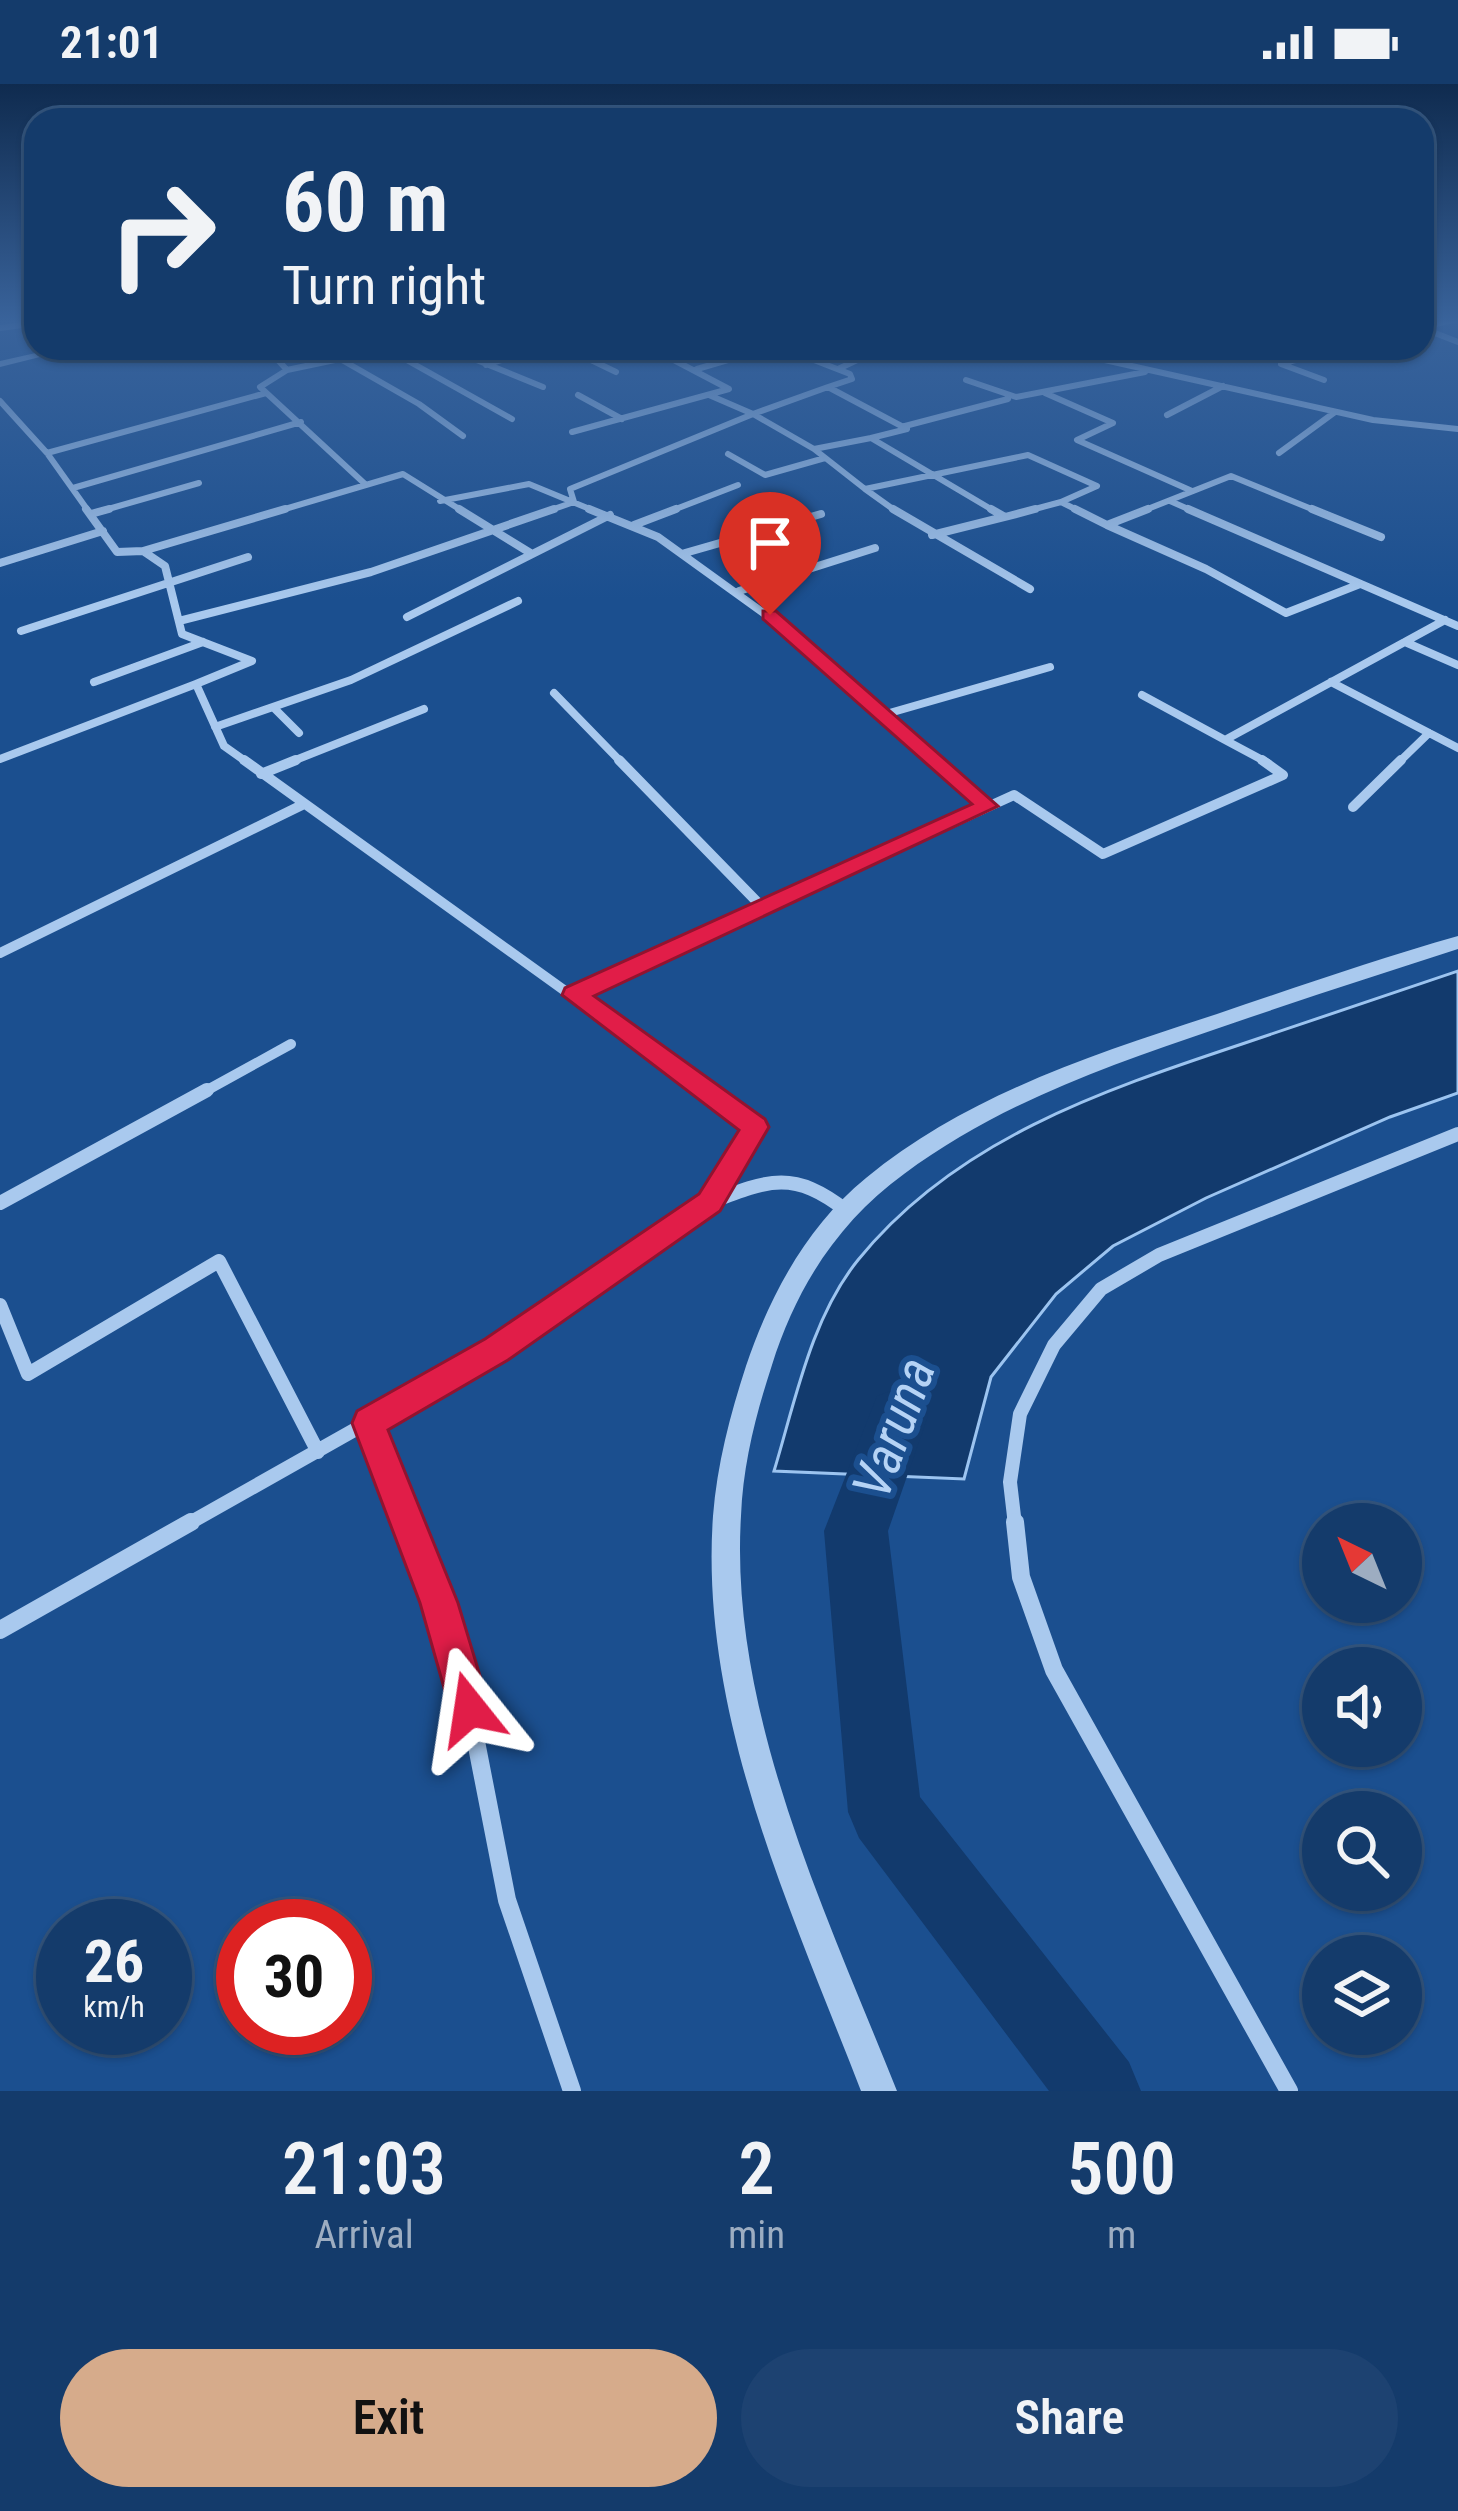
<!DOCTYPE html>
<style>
body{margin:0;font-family:"Roboto Condensed",sans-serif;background:#1d4271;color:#f1f3f6;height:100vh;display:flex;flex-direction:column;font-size:45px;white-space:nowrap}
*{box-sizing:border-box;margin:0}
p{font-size:39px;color:#9dadc1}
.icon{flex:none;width:66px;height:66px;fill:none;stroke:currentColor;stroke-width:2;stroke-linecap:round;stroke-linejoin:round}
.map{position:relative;height:2007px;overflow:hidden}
.panel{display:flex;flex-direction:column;background:#143b6b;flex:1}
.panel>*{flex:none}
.banner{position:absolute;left:24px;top:24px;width:1410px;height:252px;border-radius:36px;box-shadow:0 3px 9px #0004,0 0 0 3px #33557e;background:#143b6b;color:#f1f3f6;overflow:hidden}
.needle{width:78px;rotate:317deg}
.fabs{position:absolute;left:1302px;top:1419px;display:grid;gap:24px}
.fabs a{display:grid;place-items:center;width:120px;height:120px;border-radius:50%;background:#143b6b;box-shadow:0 3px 9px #0004,0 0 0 3px #33557e;font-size:60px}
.speed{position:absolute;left:36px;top:1815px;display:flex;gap:24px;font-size:60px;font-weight:700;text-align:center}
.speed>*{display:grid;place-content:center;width:156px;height:156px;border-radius:50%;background:#143b6b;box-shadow:0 3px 9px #0004,0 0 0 3px #33557e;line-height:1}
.speed small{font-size:30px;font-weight:400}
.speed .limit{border:18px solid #d22;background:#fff;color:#111}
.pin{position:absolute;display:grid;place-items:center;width:102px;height:102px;color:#fff;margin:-123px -51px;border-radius:50% 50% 50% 0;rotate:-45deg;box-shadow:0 0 12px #0007}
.pin .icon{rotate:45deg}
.me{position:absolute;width:132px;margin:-66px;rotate:345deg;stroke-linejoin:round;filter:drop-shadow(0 0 9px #0008)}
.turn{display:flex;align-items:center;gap:42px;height:252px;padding:0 60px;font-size:54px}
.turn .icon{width:156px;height:156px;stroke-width:2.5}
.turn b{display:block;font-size:84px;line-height:102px}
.eta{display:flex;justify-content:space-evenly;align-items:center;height:204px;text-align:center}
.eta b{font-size:72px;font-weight:600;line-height:84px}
.action{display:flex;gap:24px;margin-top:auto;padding:24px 60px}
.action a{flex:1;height:138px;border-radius:72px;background:#d6ab8b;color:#111;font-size:48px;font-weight:600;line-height:138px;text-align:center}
.action a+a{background:#1d4271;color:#f1f3f6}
.status{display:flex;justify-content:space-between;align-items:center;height:84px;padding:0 60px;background:#143b6b;direction:ltr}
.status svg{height:33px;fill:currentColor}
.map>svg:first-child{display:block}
.water{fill:#123a6d;stroke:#9cc4f0;stroke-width:3}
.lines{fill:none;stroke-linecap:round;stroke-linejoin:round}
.river{fill:#123a6d;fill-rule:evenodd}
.minor-far4{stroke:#a9c9ee;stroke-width:6}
.minor-far3{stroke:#a9c9ee;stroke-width:8}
.minor-far2{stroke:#a9c9ee;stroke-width:10}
.minor-far1{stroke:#a9c9ee;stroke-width:14}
.minor{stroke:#a9c9ee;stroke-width:18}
.tertiary{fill:#a9c9ee;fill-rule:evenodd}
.route{fill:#e11d48;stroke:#92132f;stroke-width:3}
.labels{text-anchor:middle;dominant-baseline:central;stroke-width:12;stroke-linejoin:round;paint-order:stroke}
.near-water-label{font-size:54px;font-style:italic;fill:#b5d3f5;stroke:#1b4f8f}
</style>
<div class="status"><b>21:01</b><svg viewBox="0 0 49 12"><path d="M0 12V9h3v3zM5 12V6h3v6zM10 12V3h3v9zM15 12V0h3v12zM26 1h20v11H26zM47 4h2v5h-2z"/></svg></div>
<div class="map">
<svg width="1458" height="2007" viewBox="0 0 1458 2007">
<rect width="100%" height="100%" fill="#1b4f8f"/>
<path class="water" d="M1458,887V1009L1390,1033L1206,1114L1113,1162L1056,1210L991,1293L964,1395L774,1387C795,1318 811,1234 858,1176C955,1056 1101,1007 1242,960C1314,936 1386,912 1458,887Z"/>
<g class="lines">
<path class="river" d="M898,1304L919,1312L928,1332L888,1447L920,1713L1129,1978L1141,2007H1049L859,1754L848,1728L824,1447L877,1312Z"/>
<path class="minor-far4" d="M1423,243L1458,235
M0,244L36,239
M1422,244L1458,258
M267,264L287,286L260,303L365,400
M447,264L543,303
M783,264L850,290L852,295L828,303L907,345L871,354L996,428
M846,264L869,270
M1051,264L1373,336L1458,345
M387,265L512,335
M671,272L695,264
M342,276L419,320L463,352
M486,281L539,264
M697,285L745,271
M838,285L883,264
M287,286L392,264
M616,288L589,275L618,264
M966,296L1016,313L1145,288
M1324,296L1281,280L1338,264
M1045,309L1113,339L1077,356L1192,407
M578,311L622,335
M709,311L753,330L828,303
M0,317L47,369L89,428
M1167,331L1223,302
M905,342L1008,315
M572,348L729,305L651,264
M814,365L871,354
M47,369L266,309
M1279,369L1335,328
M728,370L765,391L825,374
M73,404L301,338
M865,405L897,428
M440,417L529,400L597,428
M1170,417L1195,428
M98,428L199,399
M275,428L403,390L464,428
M545,428L574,418L570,405L753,330L814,365L865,405L1028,371L1097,402L1061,418
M668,428L738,401
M1024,428L1061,418L1081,428
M1140,428L1231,392L1319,428"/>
<path class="minor-far3" d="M86,425L117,468L143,467L165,482L182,550L252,577L196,600L224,662L248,679
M459,425L532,470
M589,425L658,453L801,556L939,679
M893,425L1030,505
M991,425L1005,433L1035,425
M1075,425L1107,441L1148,425
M1188,425L1458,542
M1312,425L1381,453
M91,430L109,425
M634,441L676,425
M1107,441L1206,485L1286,529L1360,500
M932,451L1004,433
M143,467L285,425
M685,469L821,430
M0,479L103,447
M739,507L875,464
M407,533L610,431
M179,537L371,488L554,425
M21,547L248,473
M1405,558L1458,581
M94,598L203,558
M1331,598L1458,664
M554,609L622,679
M1142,611L1225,656
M275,625L299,649
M886,630L1050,583
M215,643L351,596L518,517
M0,675L196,600
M288,679L424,625
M1268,679L1225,656L1445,536
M1398,679L1429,649"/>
<path class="minor-far2" d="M244,676L707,1009
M619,676L763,824
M936,676L987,722
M261,690L296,676
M1353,723L1401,676
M0,869L302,721
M575,911L1014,711L1103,770L1283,691L1262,676
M202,1009L291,960"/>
<path class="minor-far1" d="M711,1118C770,1095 794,1086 847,1127
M0,1119L207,1006
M0,1221L28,1290L219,1177L318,1368
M369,1339L407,1441
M186,1441L496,1266L710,1119L755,1043L703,1006
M1015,1441L1010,1398L1020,1330L1054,1261L1101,1205L1159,1171L1458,1050"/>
<path class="minor" d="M406,1438L463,1591L507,1816L572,2007
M1015,1438L1021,1493L1054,1586L1289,2007
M0,1546L191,1438"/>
<path class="tertiary" d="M58,264H76L0,283V277Z
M1458,852V865C1377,891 1297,917 1216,945C1107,982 998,1020 904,1090C838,1138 796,1204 772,1281C756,1330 743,1380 741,1432C729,1628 826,1829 897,2007H861C791,1826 699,1631 713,1432C717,1381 730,1331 746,1282C770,1211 807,1142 866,1094C967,1011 1094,970 1217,930C1297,903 1377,875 1458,852Z"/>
</g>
<linearGradient id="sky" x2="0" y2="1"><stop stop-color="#0f2b4f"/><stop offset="0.46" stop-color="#39639b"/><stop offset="1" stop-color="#39639b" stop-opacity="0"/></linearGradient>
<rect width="1458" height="516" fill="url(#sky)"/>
<path class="route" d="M763,527H776L998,722L594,912L765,1035L769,1043L720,1127L508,1276L388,1346L458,1519L490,1625L484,1639L470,1645L456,1639L450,1625L420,1519L352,1339L357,1327L485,1255L699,1110L739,1046L562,911L565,904L972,720L763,535Z"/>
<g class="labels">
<g class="near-water-label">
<text transform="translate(894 1344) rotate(-70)">Varuna</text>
</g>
</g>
</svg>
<div class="fabs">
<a><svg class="needle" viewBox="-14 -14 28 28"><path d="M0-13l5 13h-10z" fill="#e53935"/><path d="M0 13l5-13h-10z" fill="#9dadc1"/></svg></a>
<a><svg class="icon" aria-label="sound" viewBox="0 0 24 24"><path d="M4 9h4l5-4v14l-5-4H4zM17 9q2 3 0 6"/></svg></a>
<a><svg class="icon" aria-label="search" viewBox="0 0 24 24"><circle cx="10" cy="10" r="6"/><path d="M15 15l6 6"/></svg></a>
<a><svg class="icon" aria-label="layers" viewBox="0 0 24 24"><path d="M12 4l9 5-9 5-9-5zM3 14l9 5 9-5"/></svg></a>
</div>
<div class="speed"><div>26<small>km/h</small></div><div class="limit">30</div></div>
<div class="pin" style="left:770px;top:531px;background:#d93025"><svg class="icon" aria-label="arrive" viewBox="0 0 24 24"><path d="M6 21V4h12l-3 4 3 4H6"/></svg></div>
<svg class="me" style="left:470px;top:1625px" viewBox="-20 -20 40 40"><path d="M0-17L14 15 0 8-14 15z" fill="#e11d48" stroke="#fff" stroke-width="4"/></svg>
<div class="banner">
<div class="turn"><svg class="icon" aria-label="right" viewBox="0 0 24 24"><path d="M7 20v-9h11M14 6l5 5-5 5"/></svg><div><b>60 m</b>Turn right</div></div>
</div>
</div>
<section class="panel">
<div class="eta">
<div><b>21:03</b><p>Arrival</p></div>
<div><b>2</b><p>min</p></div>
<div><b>500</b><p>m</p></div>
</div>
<div class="action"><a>Exit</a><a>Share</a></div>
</section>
